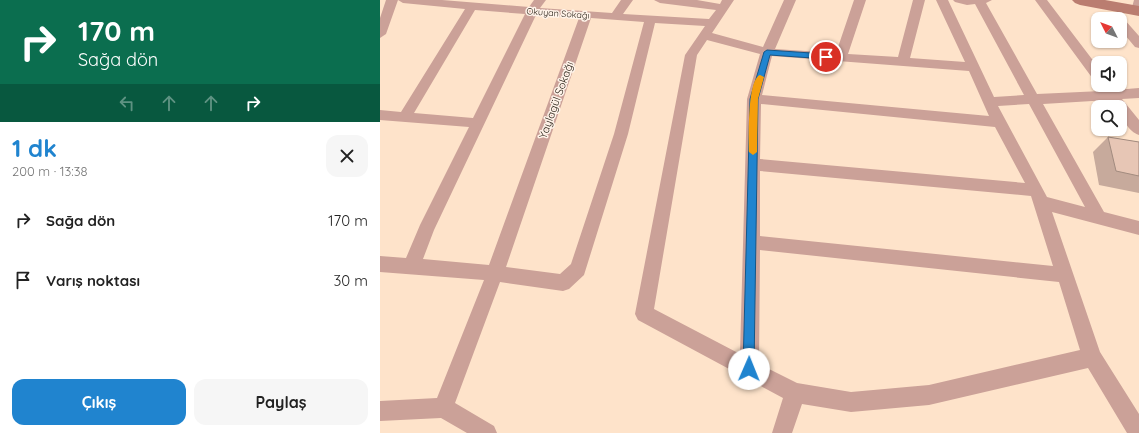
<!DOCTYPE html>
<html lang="tr">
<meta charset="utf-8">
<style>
body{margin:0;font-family:Quicksand,sans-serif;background:#f6f6f6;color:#222;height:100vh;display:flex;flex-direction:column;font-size:15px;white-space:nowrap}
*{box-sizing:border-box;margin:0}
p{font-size:13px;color:#767676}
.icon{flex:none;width:22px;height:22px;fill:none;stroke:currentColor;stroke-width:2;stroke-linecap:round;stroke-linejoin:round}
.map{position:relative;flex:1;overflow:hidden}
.sheet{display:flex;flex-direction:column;background:#fff;width:380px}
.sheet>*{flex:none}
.top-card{background:#0b6e4f;color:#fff;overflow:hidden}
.needle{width:26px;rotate:312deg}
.fabs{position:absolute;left:711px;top:12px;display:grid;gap:8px}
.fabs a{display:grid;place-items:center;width:36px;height:36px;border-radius:8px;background:#fff;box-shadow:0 1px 3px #0004;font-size:20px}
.pin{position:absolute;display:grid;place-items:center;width:34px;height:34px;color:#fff;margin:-17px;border:2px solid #fff;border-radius:50%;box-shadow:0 1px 4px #0007}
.me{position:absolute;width:44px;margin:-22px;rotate:1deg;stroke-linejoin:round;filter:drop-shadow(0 0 3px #0008)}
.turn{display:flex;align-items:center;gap:14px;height:84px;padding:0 12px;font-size:18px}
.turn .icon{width:52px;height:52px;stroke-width:2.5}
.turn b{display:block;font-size:28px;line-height:34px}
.lanes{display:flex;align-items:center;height:38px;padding:0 12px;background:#0003;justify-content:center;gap:20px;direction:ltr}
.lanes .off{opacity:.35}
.round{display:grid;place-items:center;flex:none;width:42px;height:42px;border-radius:12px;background:#f6f6f6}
.head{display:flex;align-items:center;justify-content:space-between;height:68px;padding:0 12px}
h1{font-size:24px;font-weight:700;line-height:30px;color:#2084cf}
.primary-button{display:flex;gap:8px;margin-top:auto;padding:8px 12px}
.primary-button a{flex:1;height:46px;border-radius:12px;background:#2084cf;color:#fff;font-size:16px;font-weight:700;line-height:46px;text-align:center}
.primary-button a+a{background:#f6f6f6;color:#222}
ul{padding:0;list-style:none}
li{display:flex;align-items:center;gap:12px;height:60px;padding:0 12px}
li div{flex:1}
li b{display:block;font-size:15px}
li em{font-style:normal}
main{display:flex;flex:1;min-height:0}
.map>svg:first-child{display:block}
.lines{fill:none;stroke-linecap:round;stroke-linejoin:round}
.street{fill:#cba198;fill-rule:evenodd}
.secondary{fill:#ba7d70;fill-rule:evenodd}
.wall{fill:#c7aa9c}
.building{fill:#e7c6b5;stroke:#a28b7f}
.route{fill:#2084cf;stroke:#155687}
.slow{fill:#f59e0b}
.labels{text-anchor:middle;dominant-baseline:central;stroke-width:3;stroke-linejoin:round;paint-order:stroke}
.far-street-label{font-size:9px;fill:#2b2218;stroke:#fff4ea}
.street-label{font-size:11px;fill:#2b2218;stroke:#fff4ea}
</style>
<main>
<section class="sheet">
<div class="top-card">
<div class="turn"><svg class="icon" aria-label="right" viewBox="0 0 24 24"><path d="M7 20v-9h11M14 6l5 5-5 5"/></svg><div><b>170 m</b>Sağa dön</div></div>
<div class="lanes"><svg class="icon off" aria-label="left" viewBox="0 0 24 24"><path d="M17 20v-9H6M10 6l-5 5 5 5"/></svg><svg class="icon off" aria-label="ahead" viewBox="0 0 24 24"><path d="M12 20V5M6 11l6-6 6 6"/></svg><svg class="icon off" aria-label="ahead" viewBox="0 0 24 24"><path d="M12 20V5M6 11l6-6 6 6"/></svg><svg class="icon" aria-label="right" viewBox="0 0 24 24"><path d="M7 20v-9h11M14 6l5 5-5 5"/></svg></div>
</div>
<div class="head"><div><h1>1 dk</h1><p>200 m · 13:38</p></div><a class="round"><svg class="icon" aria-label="close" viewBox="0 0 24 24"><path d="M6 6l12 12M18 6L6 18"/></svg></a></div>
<ul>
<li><svg class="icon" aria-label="right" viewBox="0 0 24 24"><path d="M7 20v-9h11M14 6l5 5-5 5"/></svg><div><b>Sağa dön</b></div><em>170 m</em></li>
<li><svg class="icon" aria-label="arrive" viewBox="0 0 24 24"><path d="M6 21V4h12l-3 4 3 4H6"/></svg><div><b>Varış noktası</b></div><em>30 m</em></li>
</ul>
<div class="primary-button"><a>Çıkış</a><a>Paylaş</a></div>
</section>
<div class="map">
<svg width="759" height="433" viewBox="0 0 759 433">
<rect width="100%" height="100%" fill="#fee3ca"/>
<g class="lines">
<path class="street" d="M6,0H62L149,7L154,0H166L160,8L232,13L241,0H253L243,14L329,19L336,10L280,3L274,0H317L340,4L342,0H354L332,33L383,47L404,0H416L395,49L456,53L474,0H486L468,54L518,57L533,0H545L530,58L585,62L556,0H568L614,97L644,95L595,4L587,5L575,2L573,0H612L606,3L657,94L722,91L720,88L722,85H732L735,90L759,88V98L742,99L759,120V135C749,132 740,117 740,107H734L729,100L663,104L724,212L759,221V235L672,212L720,352L759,414V433H747L708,368L549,405L471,412L422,404L412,433H392L403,398L258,320L255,314L305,55L325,26L275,23L248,134L204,275L189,289L183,291L120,282L75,403L114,426L117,433H87L61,418L0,421V401L57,398L104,280L0,272V256L26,258L40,225L89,127L0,120V110L21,112L85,9L23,3L18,0L6,34L0,38V18ZM95,10L145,14L93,118L34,113ZM156,15L199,18L109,265L43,259L54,230ZM211,18L264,22L234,134L191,264L180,274L126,267ZM327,40L380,54L367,99L360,354L274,309L317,55ZM392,56L589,71L609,116L382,95ZM381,104L615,127L645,183L380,159ZM649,104L705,207L667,197L618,106ZM380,171L651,196L673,266L380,236ZM380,250L679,282L700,350L549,385L471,392L417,383L379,364Z
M655,0H667L718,67V80L713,79Z
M754,0H759V14L753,13L751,11Z
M740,17L744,19L759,36V48L755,47L740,29V19H736Z"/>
<path class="secondary" d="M692,0H725L759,6V16L700,5L695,3Z"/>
</g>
<path class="wall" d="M728,137L759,142V193L719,185L713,152Z"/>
<path class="building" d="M728,137L759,142V176L736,171Z"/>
<path class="route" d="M387,50L446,54L449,57L446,59L390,55L378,99L374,369L373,373L369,375L365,373L363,369L370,99L384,52Z"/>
<path class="slow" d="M380,75L384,77L378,99L377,152L373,155L369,152C369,138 367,80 380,75Z"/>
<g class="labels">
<g class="far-street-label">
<text transform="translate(178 13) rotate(4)">Okuyan Sokağı</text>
</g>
<g class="street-label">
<text transform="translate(176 100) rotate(-70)">Yaylagül Sokağı</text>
</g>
</g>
</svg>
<div class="fabs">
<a><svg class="needle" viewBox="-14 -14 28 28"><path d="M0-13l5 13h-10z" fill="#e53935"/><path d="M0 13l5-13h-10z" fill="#767676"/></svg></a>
<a><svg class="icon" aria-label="sound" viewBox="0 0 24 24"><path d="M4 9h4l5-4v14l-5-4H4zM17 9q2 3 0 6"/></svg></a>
<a><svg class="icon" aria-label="search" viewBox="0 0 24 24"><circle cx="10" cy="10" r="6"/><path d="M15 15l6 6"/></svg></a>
</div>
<div class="pin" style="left:446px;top:57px;background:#d93025"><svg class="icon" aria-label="arrive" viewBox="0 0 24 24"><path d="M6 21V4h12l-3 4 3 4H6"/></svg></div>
<svg class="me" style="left:369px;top:369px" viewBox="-20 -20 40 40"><circle r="19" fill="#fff"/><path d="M0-13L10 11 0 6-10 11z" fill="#2084cf"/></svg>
</div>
</main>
